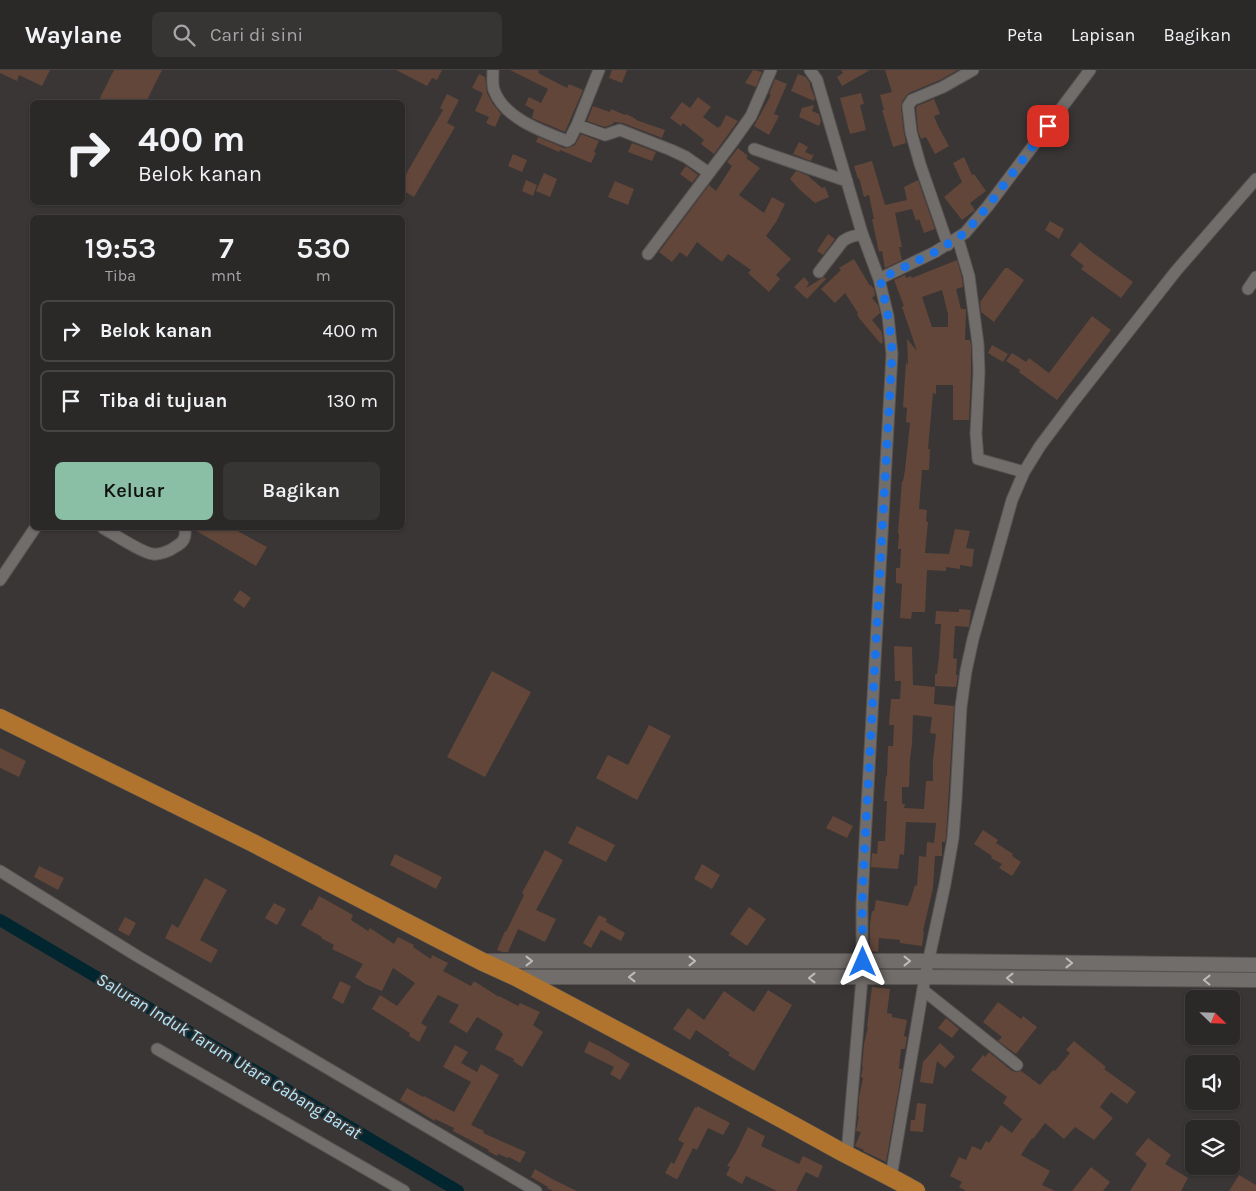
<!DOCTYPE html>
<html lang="id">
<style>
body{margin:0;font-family:Karla,sans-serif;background:#373434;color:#f1f3f6;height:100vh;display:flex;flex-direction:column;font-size:19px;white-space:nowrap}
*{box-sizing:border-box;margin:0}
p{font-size:16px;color:#a6a6a8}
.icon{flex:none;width:28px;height:28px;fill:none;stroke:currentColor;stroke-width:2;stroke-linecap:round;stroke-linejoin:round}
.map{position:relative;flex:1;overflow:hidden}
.panel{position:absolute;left:30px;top:145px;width:375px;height:315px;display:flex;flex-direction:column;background:#2b2828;border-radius:8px;box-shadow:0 1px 4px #0004,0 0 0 1px #474445}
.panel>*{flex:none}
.banner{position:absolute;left:30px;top:30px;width:375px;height:105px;border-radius:8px;box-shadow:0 1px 4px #0004,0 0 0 1px #474445;background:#2b2828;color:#f1f3f6;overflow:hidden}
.needle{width:32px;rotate:113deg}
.buttons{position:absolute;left:1185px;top:920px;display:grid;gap:10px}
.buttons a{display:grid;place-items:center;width:55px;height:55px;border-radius:8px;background:#2b2828;box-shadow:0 1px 4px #0004,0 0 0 1px #474445;font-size:25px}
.pin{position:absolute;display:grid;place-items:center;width:42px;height:42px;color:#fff;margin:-21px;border-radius:10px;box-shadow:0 2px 8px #0006}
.me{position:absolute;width:55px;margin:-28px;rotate:0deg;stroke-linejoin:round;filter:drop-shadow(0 0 4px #0008)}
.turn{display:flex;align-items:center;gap:18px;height:105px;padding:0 25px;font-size:22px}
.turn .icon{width:65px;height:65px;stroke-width:2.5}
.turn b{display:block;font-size:35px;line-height:42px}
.eta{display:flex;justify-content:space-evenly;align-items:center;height:85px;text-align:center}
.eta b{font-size:30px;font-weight:600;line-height:35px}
.cta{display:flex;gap:10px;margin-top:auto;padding:10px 25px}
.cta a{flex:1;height:58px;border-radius:8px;background:#8abfa5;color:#111;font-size:20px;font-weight:600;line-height:58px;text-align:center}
.cta a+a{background:#373434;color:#f1f3f6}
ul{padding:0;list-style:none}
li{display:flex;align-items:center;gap:15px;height:62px;margin:0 10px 8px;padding:0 15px;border:2px solid #474445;border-radius:8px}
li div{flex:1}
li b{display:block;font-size:19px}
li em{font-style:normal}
header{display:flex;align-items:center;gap:30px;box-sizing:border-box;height:70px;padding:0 25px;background:#2b2828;border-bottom:1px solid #474445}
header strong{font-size:24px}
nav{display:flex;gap:28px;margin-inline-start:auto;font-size:18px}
.search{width:350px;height:45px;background:#373434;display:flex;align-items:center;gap:12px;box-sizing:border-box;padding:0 18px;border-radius:8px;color:#a6a6a8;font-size:19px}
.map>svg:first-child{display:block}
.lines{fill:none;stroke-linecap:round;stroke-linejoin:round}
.canal{stroke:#022630;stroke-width:12}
.building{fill:#62463a;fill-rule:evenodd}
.minor-casing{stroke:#575453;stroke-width:13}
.tertiary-casing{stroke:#575453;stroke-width:16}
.primary-casing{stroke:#575453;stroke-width:19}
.minor{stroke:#716d6b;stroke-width:11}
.tertiary{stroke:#716d6b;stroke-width:14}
.primary{stroke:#b0742e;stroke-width:18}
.oneway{stroke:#bebcba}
.route{stroke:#1a73e8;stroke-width:9;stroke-dasharray:0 16.2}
.labels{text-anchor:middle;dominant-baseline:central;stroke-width:4;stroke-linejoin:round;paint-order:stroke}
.water-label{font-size:18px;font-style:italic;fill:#b4e7fb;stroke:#393635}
</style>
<header>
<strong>Waylane</strong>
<div class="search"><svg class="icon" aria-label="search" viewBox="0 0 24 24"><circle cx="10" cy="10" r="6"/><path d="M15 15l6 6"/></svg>Cari di sini</div>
<nav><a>Peta</a><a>Lapisan</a><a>Bagikan</a></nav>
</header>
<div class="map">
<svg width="1256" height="1121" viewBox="0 0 1256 1121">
<rect width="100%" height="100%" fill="#393635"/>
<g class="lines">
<path class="canal" d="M0,850L458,1121"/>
</g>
<path class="building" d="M0,0H50L42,16L19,5L17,11L0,3Z
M114,0H162L146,32H98Z
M396,0H442L437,10L432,8L427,16Z
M510,0H539L538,3L567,18L569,14L583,20L565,62L532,48L534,40L525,35L529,27L541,33L548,19Z
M612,0H627L622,13L609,8Z
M753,0L762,2L756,17L745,13Z
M841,0H870L842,16L837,7L843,3Z
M885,0H958L940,10L909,23L906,26L902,32L901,37L904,63L906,73L893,77L882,40H884L880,25L892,22Z
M479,4L485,7L487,23L493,34L501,44L495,57L486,53L489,47L475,41L483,23L472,18Z
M798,4L806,7L810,13V16L815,28L814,31L791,21Z
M775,9L787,14L774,44L779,46L769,65L754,56L771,25L769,24Z
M861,23L864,34L860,35L866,60L850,64L840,28Z
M447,24L459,30L447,53L455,57L414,127L402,120V111L443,40L440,38Z
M698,27L711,37L703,47L718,58L719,56L720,57L726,45L738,51L714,84L701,74L704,70L683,53L681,56L670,48L682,32L690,38Z
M934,29L940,44L934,46L938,56L949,76L935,84L926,67L921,69L918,61L916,38L917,36Z
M814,35L812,41L819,44L821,51L819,56L799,47L802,38Z
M593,36L610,42L611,39L625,45L626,44L636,49V50L665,60L662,68L623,53L614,52L613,54L605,57L587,51Z
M581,64L599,71L594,82L596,83L591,93L560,80L559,82L536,72L538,67L564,78H568L575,75Z
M799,72L808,77L805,82L812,85L814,83L811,91L793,84Z
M632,73L656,82L652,91L628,82Z
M738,78L748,86L746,88L760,98L739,125L764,143L772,127L785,134L776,152L766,166L791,189L776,205L780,209L769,222L748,203L751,200L728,184L722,192L697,172L687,187L680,182L672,192L659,182L709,115L716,121L732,96L727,92Z
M513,84L527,90L522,102L508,96Z
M964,87L972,105L974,104L986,121L970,133L975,140L962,150L944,127L962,112L953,93Z
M872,91L885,135L907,130L904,117L918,110L935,159L924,163L919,149L916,151L912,139L895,143L902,177H899L902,190L885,198L882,181L879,182L872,149H874L869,125L864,127L859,108L858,109L854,96Z
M686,96L698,105L692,113L680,104Z
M796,101L807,105L822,118L825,117L829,127L815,133L799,119L790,109Z
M544,103L557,109L550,127L536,121Z
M526,110L537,115L533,126L522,121Z
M615,111L634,119L628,135L608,127Z
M1050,151L1064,159L1059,169L1045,160Z
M828,164L835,169L823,185L817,181Z
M1080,172L1092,182L1133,212L1121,228L1081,199L1084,196L1070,185Z
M854,189L870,216L871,215L874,219L875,225L872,228L878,235L880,243L872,250L882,262L883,272L881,274L859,248L857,244L858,243L845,223L835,233L821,219L841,200L839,198Z
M957,190L962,208L963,217L956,219L961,239H966V241L965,270H970L971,275V302L969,350H953V315H936V324L933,323L928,379H930L929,400H922L919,439L927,440L926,451L928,452L925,483L949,484L955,459L970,461L966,478L974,479L972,497L960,495V499L946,497V501L927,500L925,542H912L911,549L900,548L902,514L896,513V498H900L901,479H898L899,463H898L902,411H903L905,400L910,353L906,352L907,338L903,337L906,292L908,295L907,269L917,281L902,237L904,236L894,210L905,205L906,208L911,206L912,208ZM942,220L948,244V257H932L922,227Z
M1005,198H1008L1024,210L994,252L981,242L980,232Z
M804,207L809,213L806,218L824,207L826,209L807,229L794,217Z
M1092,246L1111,260L1057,330L1019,302L1020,300L1006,291L1012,283L1026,292L1029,288L1049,303Z
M992,275L1008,284L1003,292L988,283Z
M192,458H232L267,477L256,496L193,459Z
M240,520L251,528L244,538L233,530Z
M959,539L971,540L969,557L955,556L953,588L957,589L956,605H958L956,617L935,616V604H937L939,587L941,554H935L936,541L959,542Z
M894,576L912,577L913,615L935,617L934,634L954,636L946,767L945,772H942V786H935L933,818L923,861L924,862L922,876L900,873V870L879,868L878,882L870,881V854L872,841H874L876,830L908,836L909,832H910L915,815L917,816L919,786L926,787L927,772L934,773L936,753L906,752L904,785L900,784L898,799L871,797L872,783L877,784L878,771H885L887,731H884L886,706H887L888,676H893L894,655H889L891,629H900L901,611H895ZM913,645L932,647L930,663L936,664L933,690V711H926L924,739L904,738L905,734H902V717H909L910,688L912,674Z
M492,601L531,622L485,707L447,687Z
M649,655L671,666L637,730L596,708L608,685L628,695Z
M0,678L26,691L19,707L0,698Z
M833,746L853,756L847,768L826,758Z
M577,756L615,775L606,792L568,773Z
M983,760L998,770L996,773L1013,784L1012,786L1021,792L1012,806L999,798L1002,794L991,788L992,786L974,774Z
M545,780L563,790L536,840L556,849L545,872L518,859L508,882H503L497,880L505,861L506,862L524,825L522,823Z
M395,784L442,807L436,819L390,795Z
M702,794L720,805L712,819L694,809Z
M39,796L64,808L58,820L34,807Z
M205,808L227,820L200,870L218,880L211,893L165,868L172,854L178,858Z
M319,826L353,845L351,850L368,861L370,858L394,874L398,867L414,875L413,877L431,889L432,885L448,893L443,901L471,916L474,911L499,927V926L518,936L520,933L540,942L533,955L543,962L522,997L513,991L514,989L495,979L503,964L501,962V961L477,947L467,963L449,952L459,935L438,925L421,953L427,957L419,972L409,966L410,963L372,939L380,925L397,936L415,913L393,898L382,921L365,914L355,907L363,894L332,879L334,875L321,868L322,867L301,855L310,839L312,840Z
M274,833L286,839L277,855L265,848Z
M749,837L766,849L747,876L730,864Z
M599,845L607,849L606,852L625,863L621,871L601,860L591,878L583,873Z
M125,847L136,853L129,866L118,860Z
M340,911L351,916L343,934L332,928Z
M872,917L890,919L887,943L892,944V947L907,950L904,966L907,967L905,979H901L899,999H902L886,1092L863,1081L864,1080L855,1076L861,1062L856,1061L859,1046H858L859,1027L863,1008L861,1007L863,997H862L864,974L868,957H867Z
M768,920L792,935L754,1001L728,985L730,983L696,960L690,970L673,959L688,938L704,950L724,921L754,942Z
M998,932L1021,949L1023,946L1037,957L1016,984L998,971L1002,967L983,952Z
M946,948L959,959L952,968L938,958Z
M589,971L607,980L630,994L620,1010L610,1004L614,997L584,982Z
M1074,971L1106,997L1104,999L1136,1022L1127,1034L1111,1022L1100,1037L1113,1048L1094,1070L1075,1057L1064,1069L1045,1053L1033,1069L1032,1068L1021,1085L1050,1101L1042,1115L1055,1121H966L959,1117L962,1112L950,1106L959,1087L966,1090L972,1076L981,1080L986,1071L989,1073L1001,1055L1012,1063L1022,1049L1003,1033L1007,1027L971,1000L983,985L985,987L989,982L1012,1001L1016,1002L1021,1001L1040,1015L1053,1000L1055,1001L1070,983L1066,980Z
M940,973L955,987L945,998L937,991L933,1014L920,1012L923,992Z
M455,975L468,982L461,993L477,1002L481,994L499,1005L471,1055L484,1061L483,1063L526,1082L520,1093L509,1087L508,1088L498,1084L497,1086L488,1081L489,1080L453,1061L454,1058L435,1049V1051L400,1030L407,1018L423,1027L424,1026L454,1042L471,1012L443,997Z
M917,1033L926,1034L923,1062L910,1061L911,1050H915Z
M697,1036L730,1053L723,1065L708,1058L697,1080L693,1078L678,1108L676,1109L665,1103L671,1092L674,1094L684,1073L678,1070L695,1037L697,1038Z
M748,1057L765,1066L761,1076L799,1094L803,1086L823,1096L818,1108L806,1102L796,1121H777L746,1106L742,1114L726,1105L730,1097L727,1096L736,1082Z
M1148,1068L1171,1085L1165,1094L1188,1108L1181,1121H1130L1147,1094L1135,1084Z
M1091,1097L1110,1112L1103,1121H1072Z
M535,1099L554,1110L577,1121H553L547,1118L548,1117L531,1107Z
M1239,1105L1256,1115V1121H1229Z"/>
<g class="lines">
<g class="minor-casing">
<path id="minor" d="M493,0C493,7 492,14 494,20C504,48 541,61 567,71L570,69L577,55L605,65L620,60L671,80L686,87L709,103
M810,0L817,10L862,163L879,209L888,246L892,284L865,772L862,834V908L847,1084
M577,55L599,0
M754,79L847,111
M958,169L969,206L978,274L979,302L976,364L978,389L1024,402
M948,175L920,94L911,62L908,36L912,30L943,17L973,0
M648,184L734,70L751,46L771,0
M819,202L843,171L848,168L862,163
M879,209L935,182L965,163L988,136L1090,0
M1248,219L1256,207
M103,458C114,464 142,483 153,484C159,485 170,481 175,477C184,472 186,468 185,458
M0,510L35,458
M0,801L137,886L536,1121
M923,920L1017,995
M157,979L404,1121
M891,1107L925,907L945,814L953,768L956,729L961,637L966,601L973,569L1012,430L1024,402L1040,376L1073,332L1176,201L1256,109"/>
</g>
<g class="tertiary-casing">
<path id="tertiary" d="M484,891H928L1256,895
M517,907H925L1256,910"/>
</g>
<g class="primary-casing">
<path id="primary" d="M0,648L253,773L481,891L516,907C624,964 732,1021 838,1080C864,1094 890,1106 916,1121"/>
</g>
<use href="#minor" class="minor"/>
<use href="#tertiary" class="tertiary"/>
<use href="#primary" class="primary"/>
</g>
<defs><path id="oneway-chevron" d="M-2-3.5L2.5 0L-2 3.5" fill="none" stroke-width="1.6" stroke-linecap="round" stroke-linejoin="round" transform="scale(1.25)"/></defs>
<g class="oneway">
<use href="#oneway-chevron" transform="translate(529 891)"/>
<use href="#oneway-chevron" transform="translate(692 891)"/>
<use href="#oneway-chevron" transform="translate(907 891)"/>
<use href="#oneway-chevron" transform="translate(1069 893) rotate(1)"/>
<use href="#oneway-chevron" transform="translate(632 907) rotate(-180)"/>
<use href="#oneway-chevron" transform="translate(812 908) rotate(-180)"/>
<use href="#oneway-chevron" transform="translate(1010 908) rotate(-179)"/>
<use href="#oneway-chevron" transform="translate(1207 910) rotate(-179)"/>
</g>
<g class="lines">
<path class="route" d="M863,892L862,834L865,772L892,284C891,258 886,234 880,209L935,182L965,163L988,136L1048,56"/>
</g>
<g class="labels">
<g class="water-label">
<text transform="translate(229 986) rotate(31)">Saluran Induk Tarum Utara Cabang Barat</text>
</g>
</g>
</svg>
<div class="buttons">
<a><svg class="needle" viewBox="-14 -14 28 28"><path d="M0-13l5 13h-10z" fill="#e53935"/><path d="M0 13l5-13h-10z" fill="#a6a6a8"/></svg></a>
<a><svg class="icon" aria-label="sound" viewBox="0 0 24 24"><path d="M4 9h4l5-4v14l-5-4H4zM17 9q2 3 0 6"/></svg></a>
<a><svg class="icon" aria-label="layers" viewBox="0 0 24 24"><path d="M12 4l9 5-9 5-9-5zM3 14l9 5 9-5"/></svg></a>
</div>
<div class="pin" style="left:1048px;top:56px;background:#d93025"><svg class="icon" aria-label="arrive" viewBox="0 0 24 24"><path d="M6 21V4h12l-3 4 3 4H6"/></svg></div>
<svg class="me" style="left:863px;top:892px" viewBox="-20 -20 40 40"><path d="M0-17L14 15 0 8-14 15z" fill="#1a73e8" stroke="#fff" stroke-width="4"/></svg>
<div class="banner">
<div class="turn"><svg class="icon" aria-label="right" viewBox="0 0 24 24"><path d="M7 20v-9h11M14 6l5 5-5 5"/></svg><div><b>400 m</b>Belok kanan</div></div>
</div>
<section class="panel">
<div class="eta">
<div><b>19:53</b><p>Tiba</p></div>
<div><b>7</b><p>mnt</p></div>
<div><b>530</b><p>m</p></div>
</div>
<ul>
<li><svg class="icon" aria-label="right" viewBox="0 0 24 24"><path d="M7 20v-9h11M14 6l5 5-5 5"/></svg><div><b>Belok kanan</b></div><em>400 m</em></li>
<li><svg class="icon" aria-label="arrive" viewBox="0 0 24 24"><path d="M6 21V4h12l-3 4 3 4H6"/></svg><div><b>Tiba di tujuan</b></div><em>130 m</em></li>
</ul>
<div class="cta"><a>Keluar</a><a>Bagikan</a></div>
</section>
</div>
